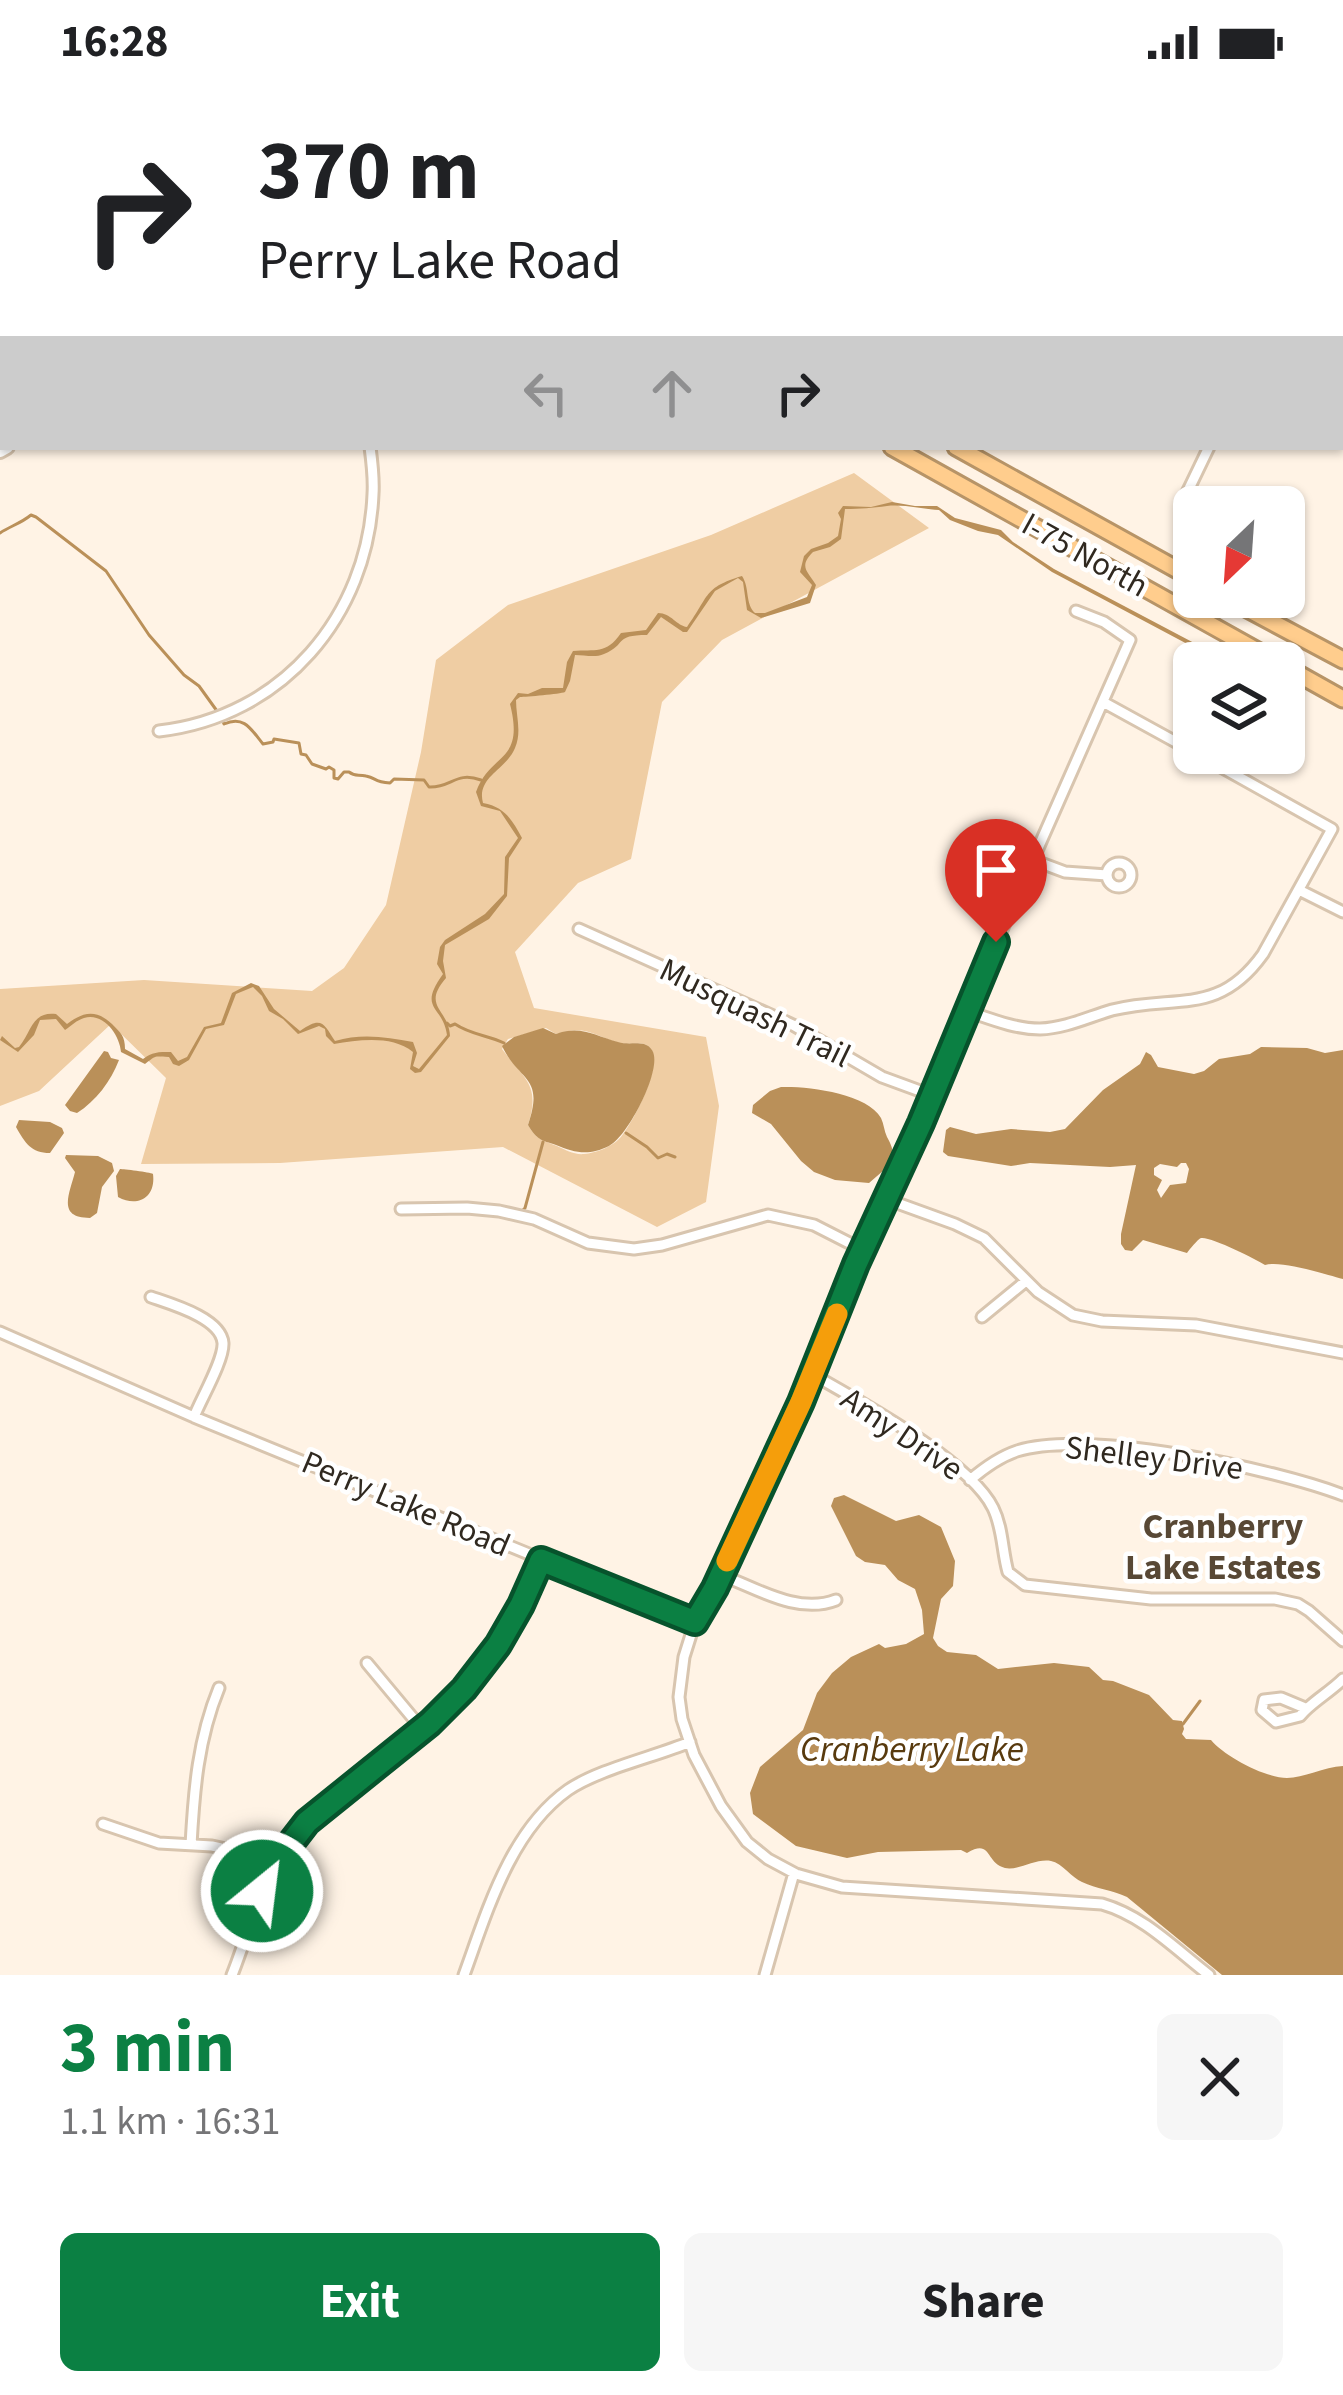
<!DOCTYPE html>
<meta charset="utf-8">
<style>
body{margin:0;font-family:"Source Sans 3",sans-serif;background:#f6f6f6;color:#202124;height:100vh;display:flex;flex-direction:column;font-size:45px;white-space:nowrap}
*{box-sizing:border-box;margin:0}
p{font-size:39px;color:#757577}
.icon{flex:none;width:66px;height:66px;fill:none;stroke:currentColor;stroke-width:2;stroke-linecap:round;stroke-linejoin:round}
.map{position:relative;height:1891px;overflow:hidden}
.details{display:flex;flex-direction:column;background:#fff;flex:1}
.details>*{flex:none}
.guide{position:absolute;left:0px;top:0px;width:1344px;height:366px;box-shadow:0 3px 9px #0004;background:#fff;color:#202124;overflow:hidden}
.needle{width:78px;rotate:205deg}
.fabs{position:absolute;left:1173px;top:402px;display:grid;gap:24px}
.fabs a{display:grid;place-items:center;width:132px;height:132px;border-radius:18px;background:#fff;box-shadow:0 3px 9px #0004;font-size:60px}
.pin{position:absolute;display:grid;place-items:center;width:102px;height:102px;color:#fff;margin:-123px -51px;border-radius:50% 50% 50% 0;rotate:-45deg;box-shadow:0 0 12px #0007}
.pin .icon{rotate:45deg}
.me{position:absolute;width:132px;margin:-66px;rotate:29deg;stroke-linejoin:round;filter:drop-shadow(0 0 9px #0008)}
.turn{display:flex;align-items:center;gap:42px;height:252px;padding:0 60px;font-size:54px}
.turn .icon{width:156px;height:156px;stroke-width:2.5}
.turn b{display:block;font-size:84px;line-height:102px}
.lanes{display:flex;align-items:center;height:114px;padding:0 60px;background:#0003;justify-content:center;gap:60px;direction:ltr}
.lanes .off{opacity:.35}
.round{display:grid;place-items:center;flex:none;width:126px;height:126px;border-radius:18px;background:#f6f6f6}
.head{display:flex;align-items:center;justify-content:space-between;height:204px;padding:0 60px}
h1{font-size:72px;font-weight:700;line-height:90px;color:#0b8043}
.primary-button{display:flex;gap:24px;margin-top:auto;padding:24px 60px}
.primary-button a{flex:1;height:138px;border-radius:18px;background:#0b8043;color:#fff;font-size:48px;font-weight:700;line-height:138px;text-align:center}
.primary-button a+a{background:#f6f6f6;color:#202124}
.status{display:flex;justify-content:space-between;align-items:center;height:84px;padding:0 60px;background:#fff;direction:ltr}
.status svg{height:33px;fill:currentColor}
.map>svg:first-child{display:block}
.green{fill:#efcda3;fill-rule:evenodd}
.water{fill:#ba9059;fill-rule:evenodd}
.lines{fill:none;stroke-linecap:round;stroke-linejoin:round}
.stream{stroke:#ba9059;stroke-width:3}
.street-casing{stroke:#d8c5af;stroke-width:15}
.secondary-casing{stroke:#d8c5af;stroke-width:18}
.highway-casing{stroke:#b79467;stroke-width:21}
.street{stroke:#fff;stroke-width:9}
.secondary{stroke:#fff;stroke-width:12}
.highway{stroke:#ffcd8d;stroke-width:15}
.route-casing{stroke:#07532c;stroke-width:30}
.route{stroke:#0b8043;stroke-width:21}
.slow{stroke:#f59e0b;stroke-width:21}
.labels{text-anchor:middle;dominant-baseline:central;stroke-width:9;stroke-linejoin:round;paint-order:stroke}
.street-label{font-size:33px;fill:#302920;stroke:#fff}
.neighbourhood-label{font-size:36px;font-weight:bold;fill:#584835;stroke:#fff}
.water-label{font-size:36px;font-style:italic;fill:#583a0e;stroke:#fff}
</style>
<div class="status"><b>16:28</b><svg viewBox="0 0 49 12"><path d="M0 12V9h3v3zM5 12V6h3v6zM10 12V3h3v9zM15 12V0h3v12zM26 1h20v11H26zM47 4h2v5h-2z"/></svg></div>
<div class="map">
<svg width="1343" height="1891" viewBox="0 0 1343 1891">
<rect width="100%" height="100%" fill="#fff3e5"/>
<path class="green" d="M854,389L929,444L722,556L662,618L631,775L578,799L515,868L534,924L706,953L719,1022L706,1118L657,1143L503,1063L280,1079L141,1080L166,994L111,940L39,1007L0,1022V905L144,896L312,907L344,884L386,821L421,668L436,576L508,521L711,451ZM546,944L556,950C586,940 594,952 620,959C628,961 641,957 648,962C668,974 631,1043 619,1055C611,1063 596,1069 584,1070C574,1071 566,1066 557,1062C542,1056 537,1056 528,1041C541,1000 524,995 502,965L508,955Z"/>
<path class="water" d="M892,418L915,422H937L955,434L1001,446L1013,458L1054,485L1232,579H1223L1052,488L998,451L978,447L950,436L939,426C923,425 902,420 887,422C872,424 861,425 845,425L841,455L830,463L813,468C798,483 808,487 816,501L810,519L761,534L747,526L743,498L738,494L715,507L687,548H683L661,533L647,551C613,551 628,560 604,570C595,574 585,571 575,571L570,597L565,608C560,610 526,613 520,613L516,616C516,632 522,648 515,664C506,686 476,693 483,719C505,723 512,736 522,754L509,774L507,812L489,835L445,861L443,877L446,894C421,923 449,925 450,952L421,988L415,989L410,985L413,968C392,951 359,956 334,960L326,952L325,945L319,942L298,950L283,935L269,927L262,912L253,903L236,910L224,941L206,945L189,976L179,982L173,980L169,973C154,973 158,970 145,980L121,968C120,952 104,928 84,934C77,936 71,942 65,946L56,935L40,936L34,951L18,968L0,956L2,952L15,964L19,963C32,947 32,927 56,930L67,940C83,928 96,925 112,940C121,949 125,952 125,965L143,975C152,968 158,968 171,968L178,977L187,973L204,943L221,939L232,909L251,899L259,902L274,925L300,947C322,931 324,940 335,957C361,949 387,953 413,958L417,969L413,982L419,985L447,951C443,921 417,926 443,890L437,880L440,863L445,856L485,830L504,810L505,773L518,754L500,727L481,722L476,708C491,667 525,680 510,620L518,609L528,610L542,604H563L567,578L573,567C595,565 606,571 621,549L646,546L658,529C671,529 677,542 687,543C710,511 703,504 742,492C750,504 745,520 755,529H765L807,513L812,501L800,488L804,472L811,465L828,459L838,452L841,435L838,429L843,422L871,423Z
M543,944L556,950C581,941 595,952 618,958C630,962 645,955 652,966C664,984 627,1054 609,1062C589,1072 575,1069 556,1061C541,1056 537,1056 528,1041C545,991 519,998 502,962L514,953Z
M1261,963L1307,964L1325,969L1343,966V1195C1324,1190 1281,1176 1265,1181C1256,1175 1210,1152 1201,1154C1198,1155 1189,1166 1187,1169L1143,1156L1132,1167L1125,1166L1121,1160V1150L1136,1081L1110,1083L1030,1079L1011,1082L948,1072L943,1068L946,1046L950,1043L976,1050L1011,1045L1050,1048L1065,1045L1103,1006L1140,980L1146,968L1151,971L1158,983L1194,990L1204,987L1219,975L1250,970ZM1181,1079H1186L1189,1085L1186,1099L1170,1101L1161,1114L1157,1106L1162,1096L1154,1091V1084L1160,1080L1177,1083Z
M104,967L108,968L111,974L119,976C111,997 96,1017 77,1029L70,1027L65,1021Z
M781,1003C807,1002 867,1009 881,1034C884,1040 884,1047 887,1053C893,1064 894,1068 891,1080L869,1099L835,1096L814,1088L801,1077L771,1040L752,1029L753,1021L770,1007Z
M19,1036L50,1038L62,1044L64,1049L50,1069C31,1069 25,1059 16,1043Z
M66,1071L98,1072L112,1079L114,1087L102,1103L97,1129L90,1134C57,1134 69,1111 75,1088L65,1074Z
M120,1085C123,1085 150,1088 153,1090C156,1113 138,1124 118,1113L116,1092Z
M844,1411L896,1437L919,1431L941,1443L955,1477L953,1502L941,1515L933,1554L938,1562L947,1568L976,1571L998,1585L1054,1579L1089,1583L1103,1596L1113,1597L1149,1611L1173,1636L1182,1637L1184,1645L1182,1650L1186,1655L1211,1656C1224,1672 1265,1694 1287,1694C1303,1694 1324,1683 1343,1682V1891H1222L1127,1813C1113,1806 1096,1805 1082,1798C1072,1794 1062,1779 1051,1777C1036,1774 1018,1787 1005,1784C985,1779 992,1754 967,1769L961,1766L878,1768L847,1774L796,1762L753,1730L750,1709L760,1683L803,1646L817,1609L832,1589L851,1573L879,1560L885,1564L906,1560L924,1550L922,1526L915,1505L898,1496L885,1481L865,1478L856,1472L831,1422L834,1414Z"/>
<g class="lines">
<path class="stream" d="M0,449C10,442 20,440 31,431L36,433L106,487L149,551L184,591L199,602L217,627
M222,635L224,640C244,631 251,645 263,660L273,658L274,655L299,659L301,670L306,671L312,680L326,685L329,683L334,686V694L338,695L344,688H349C355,693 358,690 366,692C377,694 373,698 390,699L394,695L424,696L429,703C452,704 455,687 481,696
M447,939L450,942L455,940C471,951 488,951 504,959
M626,1049L647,1063L658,1074L667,1070L675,1073
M511,1125L522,1127L525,1124L543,1058
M1183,1640L1200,1617"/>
<g class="street-casing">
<path id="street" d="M0,19L3,21
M1341,56L1343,52
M1341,137H1343
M0,189L3,190
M1183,417L1209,363
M1076,527L1104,538L1130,556L990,873L921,1039L856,1180L801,1318L715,1504L695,1538L684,1573L679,1613L682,1635L694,1671L721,1722L747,1758L768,1775L796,1790L842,1803L1102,1820C1144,1832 1175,1865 1209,1891
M1103,618L1194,668
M159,647C282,633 368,532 373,410C374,395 372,378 370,363
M1033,776L1065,788L1107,791
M1107 791a12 12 0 1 1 24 0a12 12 0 1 1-24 0Z
M1299,806L1343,828
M579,845L793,941L882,993L931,1011
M967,927C991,935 1015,945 1040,945C1066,944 1088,933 1112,926C1176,910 1218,933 1263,870L1332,745L1196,669
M886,1115L955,1140L984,1154L1038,1208L1073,1231L1102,1237L1196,1241L1343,1269
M401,1125L467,1124L499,1127L534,1135L588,1159L634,1165L662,1161L768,1131L814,1141L863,1166
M151,1213C171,1220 221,1234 223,1259C224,1276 201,1315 194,1333
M982,1233L1026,1197
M0,1248L194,1333L695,1538
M812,1290C859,1317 970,1377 993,1424C1003,1444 1002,1467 1008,1488L1025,1501L1151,1515H1275L1298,1520L1309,1527L1343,1557
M970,1396C984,1384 999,1373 1017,1367C1088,1345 1272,1384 1343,1411
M721,1491C756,1504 798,1531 836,1516
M367,1579L422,1645
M1305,1624L1281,1614L1264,1616L1262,1626L1276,1638L1300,1632C1309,1620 1330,1608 1343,1595
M103,1740L159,1759L212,1762L235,1767L273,1786
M191,1761C194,1706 198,1655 219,1604
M232,1891C250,1846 261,1794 291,1755C319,1719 362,1694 397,1666C468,1608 504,1559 541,1476
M464,1891C487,1828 510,1747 568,1706C599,1685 654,1673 690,1658
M765,1891L794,1789"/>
</g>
<g class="secondary-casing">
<path id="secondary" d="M315,3L316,0
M0,367L7,363"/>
</g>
<g class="highway-casing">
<path id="highway" d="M235,0L241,3
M350,0L355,3
M892,363L1279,579
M956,363L1194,495
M1225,513L1343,576
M1284,582L1343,615"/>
</g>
<use href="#street" class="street"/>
<use href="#secondary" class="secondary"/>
<use href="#highway" class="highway"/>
</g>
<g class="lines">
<g class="route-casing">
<path id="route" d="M262,1807L280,1773L307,1738L430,1639L464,1605L498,1561L521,1521L541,1476L695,1538L715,1504L801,1318L856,1180L921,1039L996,858"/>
</g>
<use href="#route" class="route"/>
<path class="slow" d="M727,1477L801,1318L837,1230"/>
</g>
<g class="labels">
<g class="street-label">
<text transform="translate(1085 471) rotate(29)">I-75 North</text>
<text transform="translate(755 929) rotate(26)">Musquash Trail</text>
<text transform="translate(902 1350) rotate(34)">Amy Drive</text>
<text transform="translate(1154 1374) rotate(7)">Shelley Drive</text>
<text transform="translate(406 1420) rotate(23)">Perry Lake Road</text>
</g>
<g class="neighbourhood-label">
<text x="1223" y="1442">Cranberry<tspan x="1223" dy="41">Lake Estates</tspan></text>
</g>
<g class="water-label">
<text x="912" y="1665">Cranberry Lake</text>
</g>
</g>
</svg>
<div class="fabs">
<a><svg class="needle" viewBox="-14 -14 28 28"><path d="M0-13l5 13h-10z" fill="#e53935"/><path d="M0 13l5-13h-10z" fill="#757577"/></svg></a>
<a><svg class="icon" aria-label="layers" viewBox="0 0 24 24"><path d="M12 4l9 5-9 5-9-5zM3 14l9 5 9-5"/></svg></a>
</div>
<div class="pin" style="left:996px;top:858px;background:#d93025"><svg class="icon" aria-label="arrive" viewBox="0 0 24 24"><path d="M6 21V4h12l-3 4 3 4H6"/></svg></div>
<svg class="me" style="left:262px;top:1807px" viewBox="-20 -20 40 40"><circle r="17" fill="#0b8043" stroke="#fff" stroke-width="3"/><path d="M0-11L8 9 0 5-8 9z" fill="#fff"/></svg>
<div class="guide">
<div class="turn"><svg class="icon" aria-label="right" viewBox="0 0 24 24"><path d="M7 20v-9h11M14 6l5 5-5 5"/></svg><div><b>370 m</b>Perry Lake Road</div></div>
<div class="lanes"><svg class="icon off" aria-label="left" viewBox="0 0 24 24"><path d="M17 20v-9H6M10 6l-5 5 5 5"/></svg><svg class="icon off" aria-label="ahead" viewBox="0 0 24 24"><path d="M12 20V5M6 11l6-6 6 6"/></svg><svg class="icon" aria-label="right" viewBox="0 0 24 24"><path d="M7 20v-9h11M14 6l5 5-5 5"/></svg></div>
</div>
</div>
<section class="details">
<div class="head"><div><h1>3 min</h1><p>1.1 km · 16:31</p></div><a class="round"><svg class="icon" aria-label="close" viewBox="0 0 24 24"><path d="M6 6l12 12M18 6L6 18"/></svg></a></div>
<div class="primary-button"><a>Exit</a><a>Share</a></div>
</section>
